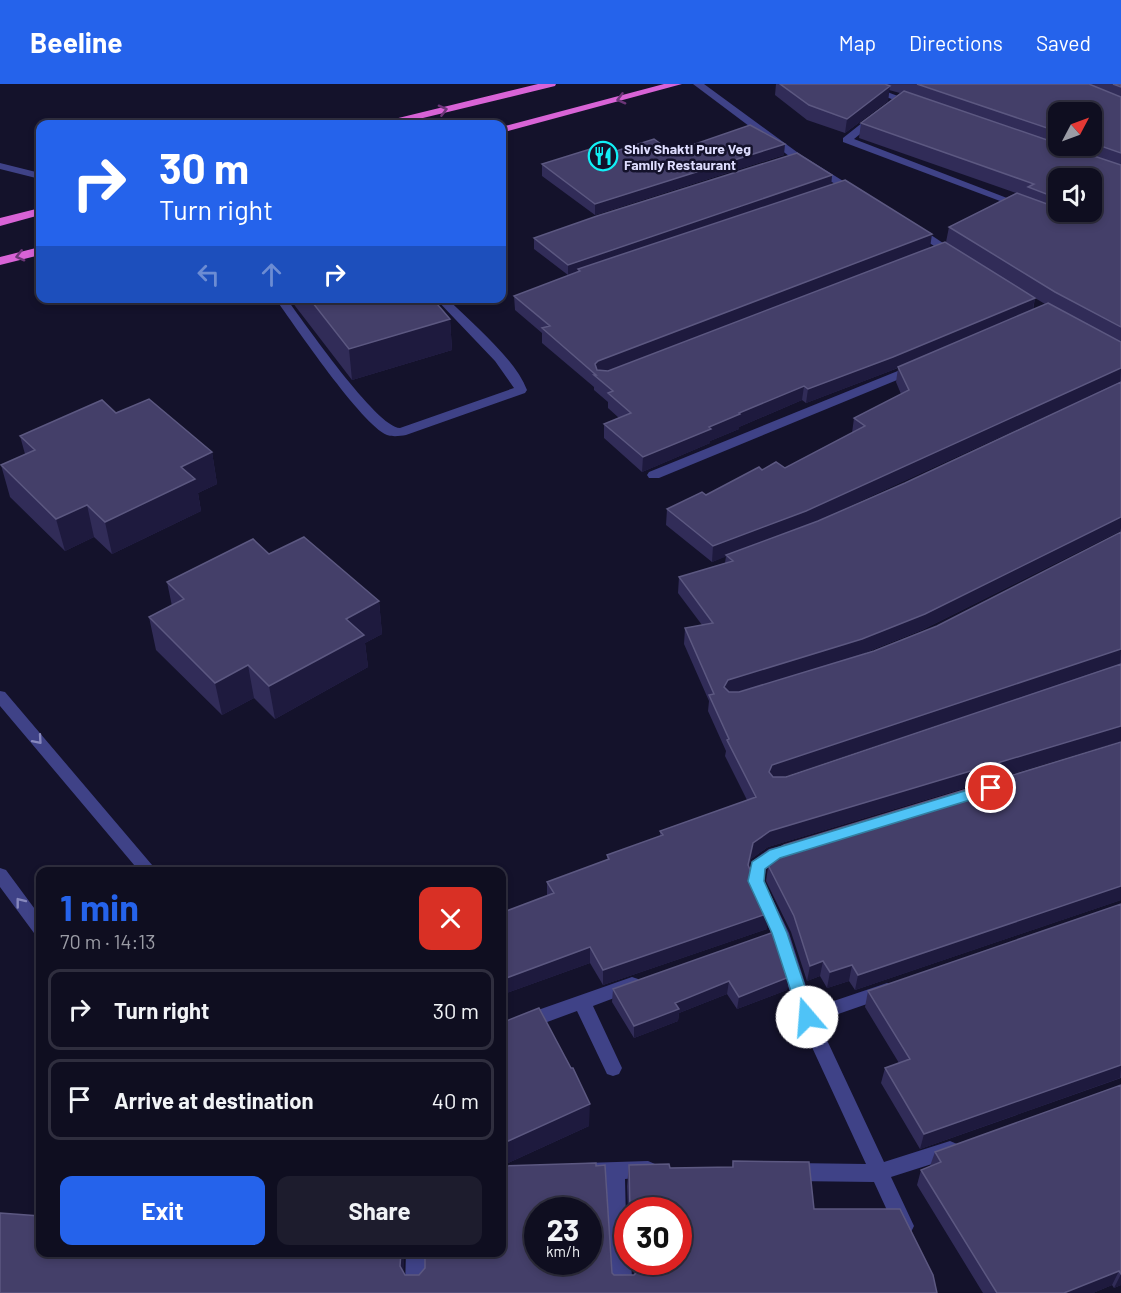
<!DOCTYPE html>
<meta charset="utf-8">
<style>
body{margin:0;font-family:Barlow,sans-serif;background:#1d1c2d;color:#f1f3f6;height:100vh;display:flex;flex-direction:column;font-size:22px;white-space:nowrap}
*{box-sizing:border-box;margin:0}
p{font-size:20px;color:#9b9ca5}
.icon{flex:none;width:33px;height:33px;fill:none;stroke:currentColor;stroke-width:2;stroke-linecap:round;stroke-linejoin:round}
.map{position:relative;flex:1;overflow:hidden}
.side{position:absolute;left:36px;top:783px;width:470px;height:390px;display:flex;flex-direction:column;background:#0f0e20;border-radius:12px;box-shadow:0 3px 9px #0003,0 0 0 2px #2f2e3e}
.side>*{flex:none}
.guide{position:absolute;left:36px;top:36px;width:470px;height:183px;border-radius:12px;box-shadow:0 3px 9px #0003,0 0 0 2px #2f2e3e;background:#2563eb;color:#fff;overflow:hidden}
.needle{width:39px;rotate:49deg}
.fabs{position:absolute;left:1048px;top:18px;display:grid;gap:12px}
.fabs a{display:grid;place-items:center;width:54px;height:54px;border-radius:12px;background:#0f0e20;box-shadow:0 3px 9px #0003,0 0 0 2px #2f2e3e;font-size:30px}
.speed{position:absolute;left:524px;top:1113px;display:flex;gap:12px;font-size:30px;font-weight:700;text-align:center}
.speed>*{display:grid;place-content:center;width:78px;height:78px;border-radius:50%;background:#0f0e20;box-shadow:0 3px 9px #0003,0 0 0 2px #2f2e3e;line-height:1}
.speed small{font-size:15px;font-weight:400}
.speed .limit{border:9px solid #d22;background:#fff;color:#111}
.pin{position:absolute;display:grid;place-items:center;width:51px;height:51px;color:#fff;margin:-26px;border:3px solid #fff;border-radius:50%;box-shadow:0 2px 6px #0007}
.me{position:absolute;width:66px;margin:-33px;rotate:342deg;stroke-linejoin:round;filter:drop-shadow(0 0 4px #0008)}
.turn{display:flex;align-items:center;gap:21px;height:126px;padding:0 24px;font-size:27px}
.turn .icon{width:78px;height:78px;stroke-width:2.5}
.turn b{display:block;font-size:42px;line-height:51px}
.lanes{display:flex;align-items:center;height:57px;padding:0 24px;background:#0003;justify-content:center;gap:30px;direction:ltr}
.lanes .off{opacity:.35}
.round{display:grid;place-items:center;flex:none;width:63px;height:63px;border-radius:12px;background:#1d1c2d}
.summary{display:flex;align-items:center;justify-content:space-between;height:102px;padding:0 24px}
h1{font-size:36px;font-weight:700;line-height:45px;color:#2563eb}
.action{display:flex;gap:12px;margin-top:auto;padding:12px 24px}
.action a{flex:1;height:69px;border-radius:12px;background:#2563eb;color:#fff;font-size:24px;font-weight:700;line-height:69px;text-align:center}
.action a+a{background:#1d1c2d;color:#f1f3f6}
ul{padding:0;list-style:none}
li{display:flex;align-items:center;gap:18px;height:81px;margin:0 12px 9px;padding:0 12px;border:3px solid #2f2e3e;border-radius:12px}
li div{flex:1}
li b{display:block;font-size:22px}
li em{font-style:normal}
header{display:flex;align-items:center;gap:36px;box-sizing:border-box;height:84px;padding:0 30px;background:#2563eb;color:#fff}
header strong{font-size:28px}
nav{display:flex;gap:33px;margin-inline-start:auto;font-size:21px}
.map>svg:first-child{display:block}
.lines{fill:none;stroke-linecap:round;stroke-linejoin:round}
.service{fill:#3f4287;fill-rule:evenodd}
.minor{fill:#3f4287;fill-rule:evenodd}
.trunk{fill:#d863d6;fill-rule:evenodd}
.wall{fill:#312c58;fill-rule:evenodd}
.shaded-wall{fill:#1e1a3e}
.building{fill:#443f69;stroke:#5c5881;stroke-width:1.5;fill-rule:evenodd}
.oneway{stroke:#6c3678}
.oneway2{stroke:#8788bd}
.route{fill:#4fc3f7;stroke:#337fa1;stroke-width:1.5}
.labels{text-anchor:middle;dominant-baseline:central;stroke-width:5;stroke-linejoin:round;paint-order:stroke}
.far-poi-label{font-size:14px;font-weight:bold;fill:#deddfe;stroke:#14122b;text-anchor:start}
</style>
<header>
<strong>Beeline</strong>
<nav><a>Map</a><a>Directions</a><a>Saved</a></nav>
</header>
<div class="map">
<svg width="1121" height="1209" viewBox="0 0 1121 1209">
<rect width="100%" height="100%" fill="#14122b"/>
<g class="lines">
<path class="service" d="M0,79L40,89V95L0,85Z
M275,214H286C303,237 377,344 400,344L514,304L495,277L435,214H447C472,240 514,273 527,306L525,309L406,351C400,352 393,353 387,351C362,341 294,241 275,214Z"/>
<path class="minor" d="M693,0H704L801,71L861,108L860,110H852L793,75Z
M852,0H866L919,20L910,22Z
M872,31L881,33L854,55L1028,122L1023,125L1019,124L843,58V54Z
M915,142L919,143L961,171L955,174L951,173L911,147V143Z
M915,280L921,284L919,287L659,394H649L647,391L649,388Z
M0,607L5,608L158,788H140L0,622Z
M788,760L794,762L796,766L794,770L781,775L766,785L764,797L789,849L813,924L887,899L893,901L896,906L893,911L818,937L884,1078L950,1057L957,1060L959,1066L957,1072L891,1093L914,1142L911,1148L904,1151L897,1148L874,1098L792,1097L785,1094L782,1088L785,1082L792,1079L866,1080L798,933L771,849L748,797L752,777L769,765Z
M0,784L6,786L40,832V851L34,849L0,803Z
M632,893L638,895L641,900L638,905L593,922L622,984L619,990L613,992L607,990L577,927L501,955V939Z
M648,1077L655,1080L658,1086L655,1092L625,1095L627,1178H631L633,1209H613L606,1096L585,1097L578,1094L575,1088L578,1082L585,1079Z
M406,1168H426L425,1203L422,1209H408L405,1203Z"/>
<path class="trunk" d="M538,0H556L555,2L398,40H380L382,38Z
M664,0H682L501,49V43Z
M40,124V131L0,142V134Z
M40,163V171L0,181V173Z"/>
</g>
<path class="wall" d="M776,0H1121V448L1120,447L922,546L859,571L739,608L874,567L937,542L1121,448V657L768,763L751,775L749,783L767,845L603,901L590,879L501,911V829L547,812V798L607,776V771L660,753V747L747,716L725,672L726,667L708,627L709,617L684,560L685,544L702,541L678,509L679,493L725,479L726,472L712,478L666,441L667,425L706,411L762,386L785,384L852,349L854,334L901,310L896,298L898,284L806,319L802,316L739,343V345L710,357V359L642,388L604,354V340L619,334L608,324V318L594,306V303L542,259V249L515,226L514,212L578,188L568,191L534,165V154L832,91L831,101L930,164L946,158L949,143L1016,109L859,54L861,39L900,9L889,6L888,17L845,49L807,36L775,11ZM1059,28H1092V62H1059ZM1035,214L1045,220L1033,226ZM1120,298L905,399L812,439ZM1101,586L786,693H782Z
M613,68H672L784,71L595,131L542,92V80Z
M289,214H432L450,235L452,266L352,296Z
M116,329L212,368L217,400L198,409L201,427L112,470L94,453L65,467L10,413L1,381L25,370L20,352Z
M269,470L379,517L382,550L365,559L368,583L275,635L254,614L222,631L156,566L149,533L172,522L167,498Z
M1121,658V816L855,906L849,897L827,904L820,892L807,897L791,848L766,797L770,770Z
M1121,820V994L920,1065L881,999L885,984L899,979L865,923L868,907Z
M789,893L787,906L737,925L727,910L679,929L678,937L634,954L612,918L613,905Z
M501,939L589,1042L506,1080H501Z
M1121,1001V1201L1114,1204L1112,1201L1093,1209H983L917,1101L921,1086L930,1082L935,1068Z
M733,1077L814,1125L933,1191L0,1209L40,1168H404L403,1188L405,1191L612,1189L614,1191H634L633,1178H678V1126H628L627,1102L629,1081L670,1084L732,1083Z"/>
<path class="shaded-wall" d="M890,2L888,17L845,49L847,35Z
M785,60L784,71L595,131V120Z
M832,91L831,101L578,185V188L568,191V181Z
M932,150L930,164L598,291L595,280L598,277Z
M1035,214L1032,228L890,287L806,319L808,305Z
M450,235L452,266L352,296L349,265Z
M1121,284L1120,298L804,443L712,478L713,462Z
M804,302L802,316L739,343V345L710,357V359L642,388L643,373L739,329Z
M212,368L217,400L198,409L201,427L112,470L105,438L181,383Z
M87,421L94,453L65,467L56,435Z
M1121,433V444L1120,447L922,546L859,571L726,612L724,603L728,596Z
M379,517L382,550L365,559L368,583L275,635L269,602L346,535Z
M1121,565L1120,580L770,697L769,688L772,681Z
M248,581L254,614L222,631L215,599Z
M1121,642V657L768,763L751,775L746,797L748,781L753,759L770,747Z
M1121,802V816L855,906L858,891Z
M769,829L767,845L603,901V886Z
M590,863V879L501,911V896Z
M823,877L820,892L807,897L810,882Z
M852,881L849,897L827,904L830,888Z
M789,893L787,906L737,925L739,913Z
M729,897L727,910L679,929L678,937L634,954V942L675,919Z
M1121,981L1120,994L920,1065L924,1050Z
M590,1020L589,1042L506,1080V1058Z
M401,1168H404L403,1203L400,1182Z
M1119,1187L1112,1201L1093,1209H1064Z
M1121,1190V1201L1114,1204Z"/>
<path class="building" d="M780,0H885L890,2L847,35L809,21Z
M917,0H1089L1121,13V69L1092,59V28H1059V48Z
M1113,0H1121V3Z
M904,7L1059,60V62H1064L1121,81V243L1055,208L949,143L1017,109L1047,120L1057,119V114L1028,103L1034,100L861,39ZM1059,94H1092V128H1059Z
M750,41L785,60L595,120L542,80L603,61L613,68L654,55L672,68Z
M797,69L832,91L568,181L534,154L597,132Z
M845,96L932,150L598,277L595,280L597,286L608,287L945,158L1035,214L893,273L808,305L804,302L739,329L740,330L709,343L711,345L643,373L604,340L631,329L608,309L613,307L594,291H596L542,244L550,242L514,212L580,187L578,185Z
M309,214H432L450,235L349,265Z
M1048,219L1121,258V284L806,427L713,462L667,425L702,408L706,411L759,383L762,386L776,378L785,384L865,342L854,334L909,306L898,283Z
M1121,298V433L925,530L862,555L728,596L724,603L729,608H739L874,567L937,542L1121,448V565L772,681L769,688L773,693H786L1121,580V642L770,747L753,759L748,781L769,829L603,886L590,863L501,896V829L554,809L547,798L609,775L607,771L663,751L660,747L756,713L727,656L729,655L709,611L714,610L685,544L713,539L679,493L733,477L726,471L818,437L905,399Z
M149,315L212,368L181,383L195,395L105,438L87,421L56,435L1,381L35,366L20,352L102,316L116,329Z
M304,453L379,517L346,535L364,551L269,602L248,581L215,599L149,533L184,515L167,498L253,455L269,470Z
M1121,658V802L858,891L852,881L830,888L823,877L810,882L794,832L768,781L770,770L784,761Z
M1121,820V981L924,1050L885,984L910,975L868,907Z
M774,848L789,893L739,913L729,897L675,919L679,925L634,942L613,905Z
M539,924L571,984H573L590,1020L506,1058L501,1059V939Z
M1121,1001V1190L1119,1187L1064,1209H997L921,1086L941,1078L935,1068Z
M733,1077L809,1078L814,1125H900L933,1191L937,1209H0V1129L40,1132V1168H401L400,1182L405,1191H419L425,1184V1168H501V1082L596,1079V1082L605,1081L612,1189L614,1191H634L637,1188L636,1178H678V1126H630L629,1081L669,1080L670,1084L733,1083ZM537,1126H588V1178H537Z"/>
<defs><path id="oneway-chevron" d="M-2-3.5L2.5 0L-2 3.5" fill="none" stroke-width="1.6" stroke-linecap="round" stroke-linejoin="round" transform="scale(1.5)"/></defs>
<g class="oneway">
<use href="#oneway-chevron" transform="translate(621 15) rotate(165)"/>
<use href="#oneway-chevron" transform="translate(443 26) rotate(-14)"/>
<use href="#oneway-chevron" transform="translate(20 172) rotate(166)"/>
</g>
<g class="oneway2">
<use href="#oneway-chevron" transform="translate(38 656) rotate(49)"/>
<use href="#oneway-chevron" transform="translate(20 818) rotate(-128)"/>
</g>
<path class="route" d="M991,699L999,704L996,708L780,774L765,785L764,797L787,849L815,933L813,938L807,940L801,938L772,849L748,797L752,778L770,766Z"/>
<defs>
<g id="restaurant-ring" transform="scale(1.5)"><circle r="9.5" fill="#14122b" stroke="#11f1f6" stroke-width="1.5"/><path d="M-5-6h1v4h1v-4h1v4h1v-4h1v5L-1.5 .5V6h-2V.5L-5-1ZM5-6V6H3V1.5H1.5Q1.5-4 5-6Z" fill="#11f1f6"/></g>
</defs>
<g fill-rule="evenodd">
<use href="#restaurant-ring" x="603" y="72"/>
</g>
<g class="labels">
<g class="far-poi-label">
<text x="624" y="64">Shiv Shakti Pure Veg<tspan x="624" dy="16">Family Restaurant</tspan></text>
</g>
</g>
</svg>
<div class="fabs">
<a><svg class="needle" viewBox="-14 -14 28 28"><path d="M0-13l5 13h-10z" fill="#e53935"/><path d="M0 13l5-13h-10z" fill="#9b9ca5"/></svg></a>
<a><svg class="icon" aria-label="sound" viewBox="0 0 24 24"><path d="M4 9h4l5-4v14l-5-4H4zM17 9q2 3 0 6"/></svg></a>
</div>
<div class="speed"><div>23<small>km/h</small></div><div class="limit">30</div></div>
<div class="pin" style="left:991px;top:704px;background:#d93025"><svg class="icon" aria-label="arrive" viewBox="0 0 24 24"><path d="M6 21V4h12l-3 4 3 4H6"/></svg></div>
<svg class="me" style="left:807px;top:933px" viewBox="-20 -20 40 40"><circle r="19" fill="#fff"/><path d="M0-13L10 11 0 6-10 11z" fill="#4fc3f7"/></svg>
<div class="guide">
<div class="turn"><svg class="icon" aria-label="right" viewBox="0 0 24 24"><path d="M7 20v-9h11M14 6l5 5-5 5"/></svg><div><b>30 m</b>Turn right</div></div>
<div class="lanes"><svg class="icon off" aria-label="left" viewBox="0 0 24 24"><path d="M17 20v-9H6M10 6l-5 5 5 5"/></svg><svg class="icon off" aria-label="ahead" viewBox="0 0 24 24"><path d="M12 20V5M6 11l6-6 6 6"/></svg><svg class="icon" aria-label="right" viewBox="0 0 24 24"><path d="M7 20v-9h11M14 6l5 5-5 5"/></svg></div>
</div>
<section class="side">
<div class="summary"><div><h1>1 min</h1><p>70 m · 14:13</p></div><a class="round" style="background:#d93025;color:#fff"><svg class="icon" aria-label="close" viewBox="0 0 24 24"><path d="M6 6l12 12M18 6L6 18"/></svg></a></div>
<ul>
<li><svg class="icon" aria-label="right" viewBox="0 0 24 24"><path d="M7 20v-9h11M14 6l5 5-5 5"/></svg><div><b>Turn right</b></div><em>30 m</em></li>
<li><svg class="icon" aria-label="arrive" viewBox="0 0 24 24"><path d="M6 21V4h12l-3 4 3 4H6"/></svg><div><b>Arrive at destination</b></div><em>40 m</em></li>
</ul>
<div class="action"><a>Exit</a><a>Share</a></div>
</section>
</div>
